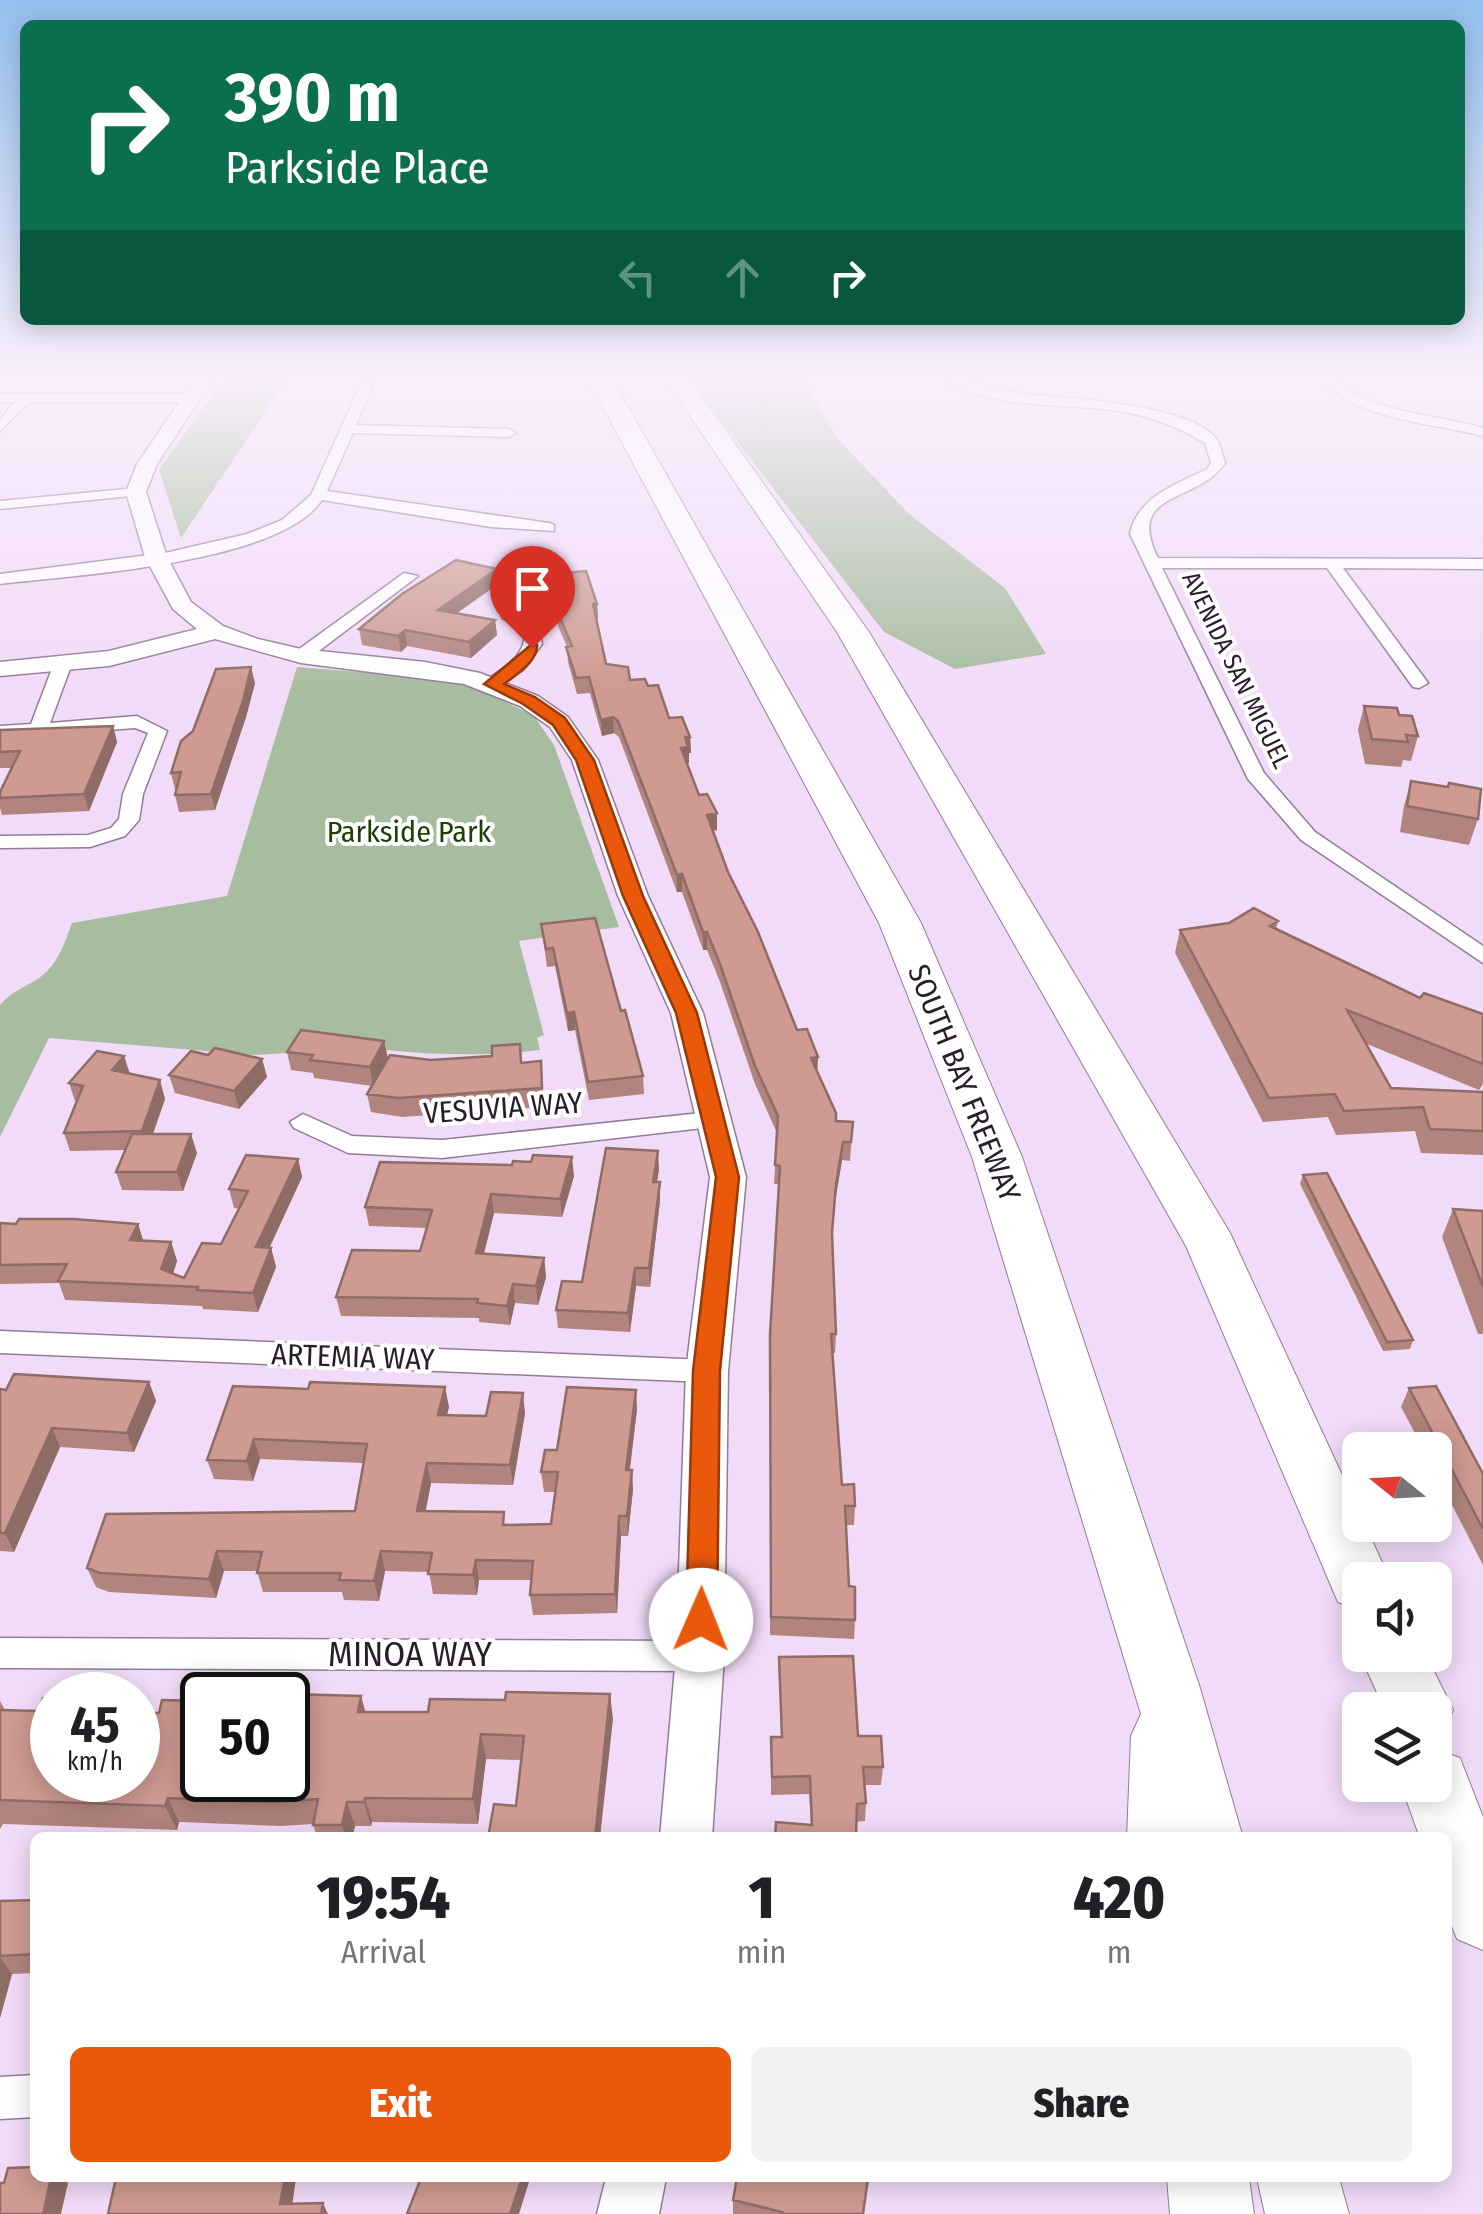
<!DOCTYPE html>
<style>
body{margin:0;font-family:"Fira Sans Condensed",sans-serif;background:#f2f2f2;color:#202124;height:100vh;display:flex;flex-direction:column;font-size:38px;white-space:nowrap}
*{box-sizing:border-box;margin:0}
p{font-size:32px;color:#757577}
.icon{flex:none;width:55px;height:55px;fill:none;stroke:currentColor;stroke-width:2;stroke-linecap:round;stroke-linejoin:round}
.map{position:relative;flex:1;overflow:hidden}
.panel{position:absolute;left:30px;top:1832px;width:1422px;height:350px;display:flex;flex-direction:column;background:#fff;border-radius:15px;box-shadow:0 5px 25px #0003}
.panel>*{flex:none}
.top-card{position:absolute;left:20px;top:20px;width:1445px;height:305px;border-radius:15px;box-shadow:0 5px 25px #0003;background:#0b6e4f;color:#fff;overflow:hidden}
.needle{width:65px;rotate:288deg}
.tools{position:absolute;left:1342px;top:1432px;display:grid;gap:20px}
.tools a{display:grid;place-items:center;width:110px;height:110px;border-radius:15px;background:#fff;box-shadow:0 5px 25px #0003;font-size:50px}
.speed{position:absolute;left:30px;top:1672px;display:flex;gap:20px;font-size:50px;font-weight:700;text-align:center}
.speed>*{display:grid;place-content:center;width:130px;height:130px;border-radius:50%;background:#fff;box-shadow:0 5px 25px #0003;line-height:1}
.speed small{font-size:25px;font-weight:400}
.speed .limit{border:5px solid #111;border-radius:15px;background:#fff;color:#111}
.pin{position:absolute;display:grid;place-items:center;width:85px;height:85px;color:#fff;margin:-102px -42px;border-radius:50% 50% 50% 0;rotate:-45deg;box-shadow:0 0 10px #0007}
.pin .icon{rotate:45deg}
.me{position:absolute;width:110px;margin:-55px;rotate:1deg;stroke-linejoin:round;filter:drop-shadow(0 0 8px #0008)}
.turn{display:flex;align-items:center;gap:35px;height:210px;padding:0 40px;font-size:45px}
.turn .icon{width:130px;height:130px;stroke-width:2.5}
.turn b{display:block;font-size:70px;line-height:85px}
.lanes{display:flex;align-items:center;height:95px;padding:0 40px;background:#0003;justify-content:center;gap:50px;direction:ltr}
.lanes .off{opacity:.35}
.eta{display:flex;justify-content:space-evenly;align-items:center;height:170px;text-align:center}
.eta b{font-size:60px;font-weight:800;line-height:70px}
.button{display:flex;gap:20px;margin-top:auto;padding:20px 40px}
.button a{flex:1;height:115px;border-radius:15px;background:#ea580c;color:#fff;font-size:40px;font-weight:800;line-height:115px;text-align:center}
.button a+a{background:#f2f2f2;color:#202124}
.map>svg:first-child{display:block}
.green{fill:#a8bca0}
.forest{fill:#a0bd94}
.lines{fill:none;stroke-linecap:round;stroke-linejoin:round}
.street-casing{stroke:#927c97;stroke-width:3}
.secondary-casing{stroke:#927c97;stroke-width:3}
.highway-casing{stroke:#927c97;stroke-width:2}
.street{fill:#fff;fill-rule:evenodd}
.secondary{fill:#fff;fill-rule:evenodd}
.highway{fill:#fff;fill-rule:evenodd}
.wall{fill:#b1847d}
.shaded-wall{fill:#906c66}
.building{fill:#ce9a91;stroke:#906c66;stroke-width:2.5}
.route{fill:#ea580c;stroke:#983908;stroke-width:2.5}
.labels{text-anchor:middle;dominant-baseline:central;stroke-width:8;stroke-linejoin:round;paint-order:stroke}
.far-street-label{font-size:25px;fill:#271e29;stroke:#fff}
.park-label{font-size:30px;fill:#1d4105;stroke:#fff}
.street-label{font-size:30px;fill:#271e29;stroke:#fff}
.near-street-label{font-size:35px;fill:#271e29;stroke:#fff}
</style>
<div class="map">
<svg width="1483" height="2214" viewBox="0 0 1483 2214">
<rect width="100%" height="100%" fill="#f2dbf8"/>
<path class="green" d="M689,379H803L837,438L909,514L1005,588L1046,654L955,669L884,632Z
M297,667L460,680L534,716L554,745L619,927L519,941L544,1035L537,1038L540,1050C459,1060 382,1051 302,1040L288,1053L255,1055L49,1038L0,1137V1005C11,992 25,987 39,978C58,965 65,942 72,923L227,896Z"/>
<path class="forest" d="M224,379H287L181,538L159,470Z"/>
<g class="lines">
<g class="street-casing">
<path id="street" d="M363,379H375L356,425L509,429L516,433L509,437L353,433L327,491L549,523L554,525V531L491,527L322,500C279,564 75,575 0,584V574L165,553L247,534L282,520L311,495Z
M943,379C968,378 993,390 1018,393C1062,399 1192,402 1218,441C1221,447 1223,457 1225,463C1198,504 1124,490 1158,558L1483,559V569L1343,568L1428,683L1419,688L1413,687L1327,568H1162L1264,773L1315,832L1483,946V963L1301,840L1248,779L1130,534C1137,497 1177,484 1207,469L1211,463L1205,443C1177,426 1150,416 1118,411C1063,402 990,411 943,379Z
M1320,379H1333C1375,414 1432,413 1483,428V436C1429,422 1360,421 1320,379Z
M0,394H192L198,398L192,402H29L0,431V419L15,402H0Z
M136,488L141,489V495L0,509V501Z
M404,573L418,576L307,660H295V652Z
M502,610H514L538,620L542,644L523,670L492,689L483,684L486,680C506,667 529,654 524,627L502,618Z
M62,661L71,666L50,723L137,716L167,731L143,794L139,820L125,836L90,847L0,848V836L88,835L111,828L119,819L123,794L148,733L135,728L0,738V726L31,724L53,666Z
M711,1112L720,1114L724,1120L720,1126L442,1158L348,1153L294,1128L290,1122L303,1114L352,1136L442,1140Z
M0,1331L707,1360L717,1363L722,1371L717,1379L707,1382L0,1353Z
M0,1638L700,1641L712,1645L717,1656L712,1667L700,1671L0,1668Z
M35,2075V2117L0,2119V2077Z"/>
</g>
<g class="secondary-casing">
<path id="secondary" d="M195,379H213L157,464L146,492L167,557L191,602L223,626L258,639L301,649L425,662L480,673L538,696L568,717L598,760L648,896L703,1013L746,1177L728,1371L724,1656L712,1838H660L676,1656L686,1371L710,1177L671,1013L618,896L572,760L550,727L520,706L464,684L301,663L215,639L109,666L0,676V662L109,651L197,629L173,609L145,557L126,492L137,464Z
M606,2178H666L659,2214H597Z"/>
</g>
<g class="highway-casing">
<path id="highway" d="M588,379H612L921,923L1022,1157L1200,1688L1243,1838H1127L1131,1736L1141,1714L972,1157L879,923Z
M665,379H689L869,632L1230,1233L1360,1514V1525H1365L1390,1580H1360V1610L1338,1602L1186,1246L837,632Z
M1360,1655H1426L1453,1710L1443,1732L1435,1735V1710H1385Z
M1435,1749L1460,1758L1483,1817V1950L1457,1939L1448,1916V1838H1420L1401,1785H1435Z
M1167,2178H1249L1254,2214H1170Z
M1257,2178H1339L1349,2214H1265Z"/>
</g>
<use href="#street" class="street"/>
<use href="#secondary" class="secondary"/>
<use href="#highway" class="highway"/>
</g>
<path class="wall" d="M542,575L597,604L598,619H596L606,664L630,680L648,686L669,718L690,737L691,753H689V763L687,764L699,795L717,830L713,831L728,872L797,1030L818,1057L817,1072L836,1121L853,1122L850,1161L842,1160L835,1202L832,1238L836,1334L835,1353H833L842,1485L855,1506L854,1525H846L849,1586L855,1620L854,1639L770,1635V1354L779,1184H774L777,1133L755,1084L720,982L707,950H703L682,892H677L619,737L614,733L602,736L590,693L577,694L568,662L567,647L543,590Z
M498,584L457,613L495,620L497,635L471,658L407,646L401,652L362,645L359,629Z
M255,683L246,717L215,810L179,812L175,795L177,789H175L171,773Z
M1364,706L1399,715L1418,736L1411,761L1403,760L1401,767L1365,764L1358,730Z
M113,726L117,742L89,811L2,815L0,808V792L12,768H0V730Z
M1411,781L1478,819L1469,845L1400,832L1404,806Z
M1278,921L1276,929L1420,998L1483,1014V1084L1479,1090L1367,1044L1391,1088L1483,1092V1155L1421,1153L1415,1131L1336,1135L1328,1117L1263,1122L1175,953L1180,930L1229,923Z
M541,924L621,1011L643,1076L644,1094L589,1100L575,1030L568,1031L555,966L547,967Z
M384,1041L388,1059L522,1063L541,1061L544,1107L402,1117L371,1112L367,1094L372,1086L314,1078L313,1073L291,1070L287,1052Z
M208,1055L262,1059L267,1077L239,1109L175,1093L169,1075Z
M124,1056L130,1074L165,1099L153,1134L197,1153L183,1191L122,1190L116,1172L125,1150L70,1151L64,1133L77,1101H75L69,1083Z
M298,1159L302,1177L269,1248H271L276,1267L258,1312L203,1309L202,1306L65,1300L59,1283L0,1284V1223L138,1224L143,1241L171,1242L177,1261L173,1274L184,1278L221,1244L239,1209L234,1208L229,1189Z
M659,1169L657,1182H660V1200L650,1287L636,1286L630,1332L558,1328L556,1310L582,1282Z
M1303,1175L1413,1340L1410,1349L1383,1351L1300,1184Z
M574,1176L562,1217L494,1213L484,1254L544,1258L546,1277L538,1305L515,1303L510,1325L479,1322V1318L341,1316L336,1297L420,1251L427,1228L369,1226L365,1207Z
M1453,1209L1483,1211V1334H1478L1442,1237Z
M149,1382L156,1401L134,1452L60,1447L14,1552L0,1551V1389Z
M233,1386L449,1407L447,1415L486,1416L525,1413L513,1485L431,1483L425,1511L506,1525L551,1524L555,1492H544L541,1472L557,1450L637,1409L630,1470L633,1489L628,1536H621L617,1613L533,1615L530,1595L532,1580H479L477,1595L433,1594L429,1572L385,1571L379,1601L344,1600L342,1592H263L257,1571H224L216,1598L109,1592L96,1587L87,1568L355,1511L364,1463L260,1459L253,1481L214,1479L207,1460Z
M1409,1388L1483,1474V1565L1435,1472V1450H1424L1401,1407Z
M779,1657L858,1736L883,1767L881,1785H865L866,1803L865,1821L811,1825L809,1794L771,1795V1737H781Z
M361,1696L365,1712L613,1719L516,1806L521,1760L486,1759L478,1824L372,1822L371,1826H355L352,1838H317L313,1824L281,1826L179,1822L177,1830L3,1824L0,1829V1701L5,1710L38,1711L202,1780Z
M35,1900V1973L12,1974L0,2018V1901Z
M733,2200L863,2214H733Z"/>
<path class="shaded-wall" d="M497,569L498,584L440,625L438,610Z
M593,604H597L598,619H594Z
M495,620L497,635L471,658L469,642Z
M405,630L407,646L401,652L398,636Z
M251,667L255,683L246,717L215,810L211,794Z
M613,717L614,733L602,736L601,720Z
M113,726L117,742L89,811L84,794Z
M685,737H690L691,753H689V763L681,764V748Z
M717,813V830L708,832L707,815Z
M682,874V892H677V875Z
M703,932H707V950H703Z
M574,1012L575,1030L568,1031L567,1013Z
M384,1041L388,1059L373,1086L370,1067Z
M124,1056L130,1075L112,1070Z
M818,1057L817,1075L811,1058Z
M262,1059L267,1077L239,1109L234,1091Z
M160,1080L165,1099L147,1150L142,1131Z
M191,1134L197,1153L183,1191L177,1172Z
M843,1142L842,1160L835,1202L836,1184Z
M658,1151L659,1169L654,1200L653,1182Z
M572,1157L574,1176L562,1217L560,1199Z
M298,1159L302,1177L261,1266L256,1247Z
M660,1182V1200L650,1287L649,1268Z
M491,1194L494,1213L479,1272L476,1253Z
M138,1224L144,1243L130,1240Z
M171,1242L177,1261L168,1288L161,1269Z
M271,1248L276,1267L258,1312L253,1293Z
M544,1258L546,1277L538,1305L536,1286Z
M635,1268L636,1286L630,1332L628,1313Z
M513,1284L515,1303L510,1325L507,1306Z
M149,1382L156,1401L134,1452L127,1433Z
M445,1387L449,1407L442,1434L438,1415Z
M636,1390L637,1409L627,1489L626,1470Z
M523,1393L525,1413L513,1485L510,1465Z
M52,1428L60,1447L14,1552L5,1533Z
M254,1439L260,1459L253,1481L247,1461Z
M427,1463L431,1483L422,1531L417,1511Z
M632,1470L633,1489L628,1536L627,1516Z
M619,1516L621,1536L617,1613L615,1594Z
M217,1551L224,1571L216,1598L209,1579Z
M381,1551L385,1571L379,1601L374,1581Z
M476,1560L479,1580L477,1595L473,1575Z
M610,1694L613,1719L600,1838H595Z
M361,1696L368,1721L358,1712Z
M481,1734L486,1759L478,1824L473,1799Z
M168,1798L179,1822L177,1830L165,1806Z
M365,1798L372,1822L371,1826L364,1802Z
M347,1802L355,1826L352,1838H346L342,1825Z
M0,1957L12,1974L0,2018Z
M51,2178H63L68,2183L61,2214H43Z
M285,2178H296L291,2214L280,2204Z
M522,2178H528L529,2182L519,2214H510Z
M323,2203L328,2214H321Z"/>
<path class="building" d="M456,560L497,569L438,610L495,620L469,642L405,630L398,636L359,629L402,594Z
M586,571L597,604H593L606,664L628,667L630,680L645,679L648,686L658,685L669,718L682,717L690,737H685L688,747L681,748L699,795L707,794L717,813L707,815L728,872L758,932L797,1030L807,1029L818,1057L811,1058L836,1113V1121L853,1122L851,1142H843L836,1184L832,1233L836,1334H831L842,1485L854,1484L855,1506H845L849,1586L855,1587V1620L771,1617L770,1335L780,1166L775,1165L778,1116L755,1066L720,964L707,932H703L682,874L677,875L618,721L613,717L601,720L589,677L576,678L566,647L572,646L542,575Z
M251,667L243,701L211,794L175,795L181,772L171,773L181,741L193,731L216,669Z
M1364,706L1397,708L1399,715L1412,716L1418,736L1406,735L1408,742L1372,739Z
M113,726L84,794L0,798V792L20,751L0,752V730Z
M1411,781L1448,787L1449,783L1481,789L1478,819L1407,806Z
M1254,908L1278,921L1270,926L1420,998L1424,993L1483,1014V1064L1347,1010L1391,1088L1483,1092V1131L1430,1129L1423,1107L1344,1111L1335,1094L1269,1098L1180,930L1229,923Z
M595,918L621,1011L625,1010L643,1076L588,1082L574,1012L567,1013L553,948L546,949L541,924Z
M301,1030L384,1041L370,1067L310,1060L313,1055L287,1052Z
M520,1044L521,1063L541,1061L542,1088L398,1098L367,1094L390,1055L431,1060L492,1056V1046Z
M215,1048L262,1059L234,1091L169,1075L191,1051L208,1055Z
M97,1051L124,1056L112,1070L160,1080L142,1131L64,1133L83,1086L69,1083Z
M132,1134H191L177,1172H116Z
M606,1148L658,1151L653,1182H660L649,1268H635L628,1313L556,1310L562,1281L582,1282Z
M246,1155L298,1159L256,1247L271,1248L253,1293L197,1290L198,1287L58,1281L67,1264L0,1265V1223L16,1224L19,1219H74L138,1224L130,1240L171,1242L161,1269L184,1278L202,1243L221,1244L248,1191L229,1189Z
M533,1155L572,1157L560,1199L491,1194L476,1253L544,1258L536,1286L513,1284L507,1306L477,1303L478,1299L336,1297L352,1250L420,1251L432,1210L365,1207L380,1162L512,1165L513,1161L531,1162Z
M1327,1173L1413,1340L1387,1342L1303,1175Z
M1453,1209L1483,1211V1287Z
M14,1374L149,1382L127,1433L52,1428L5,1533H0V1389L6,1390Z
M310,1382L445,1387L438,1415L486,1416L491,1392L523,1393L510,1465L427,1463L417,1511L504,1512L503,1525L551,1524L558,1472H541L545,1450H557L567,1387L636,1390L626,1470H632L627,1516H619L615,1594L530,1595L533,1561L476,1560L473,1575L428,1574L432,1553L381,1551L374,1581L339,1580L341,1573H257L262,1552L217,1551L209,1579L100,1573L87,1568L106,1514L355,1511L367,1444L254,1439L247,1461L207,1460L233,1386L308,1389Z
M1436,1386L1483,1474V1529L1409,1388Z
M853,1656L858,1736H881L883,1767H863L866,1803L857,1804L856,1838H775L776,1822L812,1825L810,1776L772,1777L771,1737H782L779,1657Z
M506,1692L610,1694L595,1838H488L494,1804L516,1806L524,1736L481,1734L473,1799L365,1798L364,1802H347L342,1825H313L318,1799L272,1802L168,1798L165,1806L0,1800V1710L38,1711L43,1698L52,1699V1780H138V1712L159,1713L162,1700L202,1701V1780H288V1695H254L255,1693L361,1696L358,1712H428L430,1699L505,1700Z
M35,1900V1954L0,1956V1901Z
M35,2167V2178H51L43,2214H0V2183H4L8,2168Z
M116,2178H285L280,2204L323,2203L321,2214H107H108Z
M421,2178H522L510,2214H407Z
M737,2178H868L863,2214H781L782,2212L733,2200Z"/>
<linearGradient id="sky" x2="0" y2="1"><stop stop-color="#93bfee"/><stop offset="0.55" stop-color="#f9effc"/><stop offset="1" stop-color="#f9effc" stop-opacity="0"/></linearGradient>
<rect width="1483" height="689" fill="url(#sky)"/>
<path class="route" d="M532,644L537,645C538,661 517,674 504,684L535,697L565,718L594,760L643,896L697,1013L739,1177L720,1371L717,1620L712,1630L701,1634L690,1630L686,1620L693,1371L716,1177L676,1013L623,896L576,760L553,725L523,704L484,684Z"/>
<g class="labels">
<g class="far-street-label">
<text transform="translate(1236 670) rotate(64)">AVENIDA SAN MIGUEL</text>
</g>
<g class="park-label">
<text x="409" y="832">Parkside Park</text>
</g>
<g class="street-label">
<text transform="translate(964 1083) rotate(68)">SOUTH BAY FREEWAY</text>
<text transform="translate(503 1108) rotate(-4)">VESUVIA WAY</text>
<text transform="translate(353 1357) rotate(2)">ARTEMIA WAY</text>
</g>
<g class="near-street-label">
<text x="410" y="1654">MINOA WAY</text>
</g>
</g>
</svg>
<div class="tools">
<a><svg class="needle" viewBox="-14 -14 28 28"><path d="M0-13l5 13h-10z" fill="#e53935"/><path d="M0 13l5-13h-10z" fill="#757577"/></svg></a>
<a><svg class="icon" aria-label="sound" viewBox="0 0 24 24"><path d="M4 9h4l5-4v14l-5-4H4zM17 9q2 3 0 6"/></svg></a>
<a><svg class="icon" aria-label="layers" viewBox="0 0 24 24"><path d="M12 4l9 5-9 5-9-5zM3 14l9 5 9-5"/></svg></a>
</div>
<div class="speed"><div>45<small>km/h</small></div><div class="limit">50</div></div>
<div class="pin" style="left:532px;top:648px;background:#d93025"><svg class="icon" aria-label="arrive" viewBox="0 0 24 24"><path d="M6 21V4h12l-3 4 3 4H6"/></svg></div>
<svg class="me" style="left:701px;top:1620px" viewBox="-20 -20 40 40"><circle r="19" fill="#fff"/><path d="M0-13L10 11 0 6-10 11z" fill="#ea580c"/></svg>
<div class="top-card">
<div class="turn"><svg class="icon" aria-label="right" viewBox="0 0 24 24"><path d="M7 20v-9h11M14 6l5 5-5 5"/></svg><div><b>390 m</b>Parkside Place</div></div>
<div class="lanes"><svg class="icon off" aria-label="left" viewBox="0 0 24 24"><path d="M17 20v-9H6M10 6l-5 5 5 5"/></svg><svg class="icon off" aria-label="ahead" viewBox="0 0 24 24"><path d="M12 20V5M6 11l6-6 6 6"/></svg><svg class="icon" aria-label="right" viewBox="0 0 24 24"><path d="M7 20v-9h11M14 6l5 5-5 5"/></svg></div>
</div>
<section class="panel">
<div class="eta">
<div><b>19:54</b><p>Arrival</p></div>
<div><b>1</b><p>min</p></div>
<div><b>420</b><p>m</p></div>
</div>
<div class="button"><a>Exit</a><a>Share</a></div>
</section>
</div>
